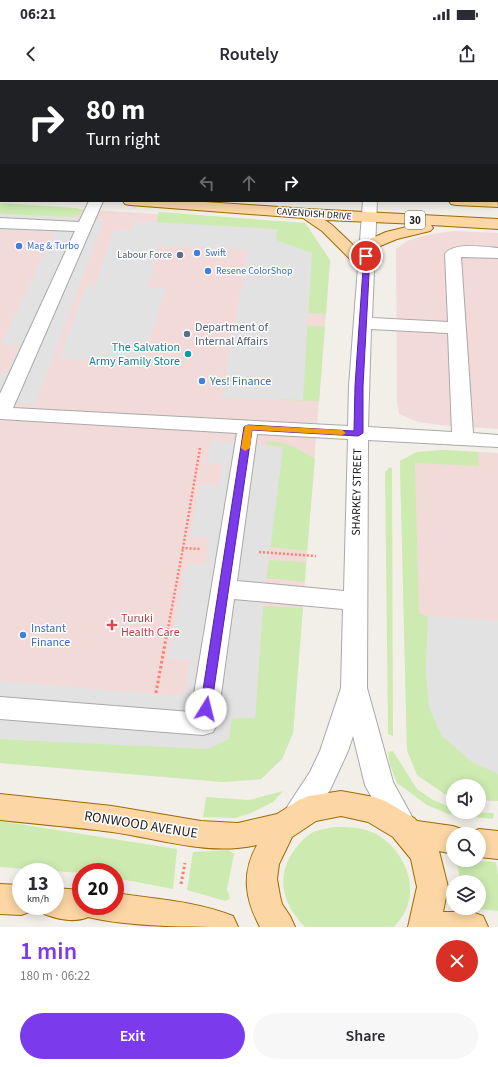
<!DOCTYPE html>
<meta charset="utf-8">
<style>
body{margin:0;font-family:"Source Sans 3",sans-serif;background:#f7f7f7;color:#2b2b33;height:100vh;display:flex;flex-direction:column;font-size:15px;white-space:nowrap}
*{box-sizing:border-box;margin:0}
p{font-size:13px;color:#7c7c81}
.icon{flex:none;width:22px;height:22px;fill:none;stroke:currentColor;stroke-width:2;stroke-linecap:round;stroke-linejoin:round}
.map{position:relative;height:847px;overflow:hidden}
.panel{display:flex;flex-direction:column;background:#fff;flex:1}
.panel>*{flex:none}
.banner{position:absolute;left:0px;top:0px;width:498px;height:122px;box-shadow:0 2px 10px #0003;background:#202124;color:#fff;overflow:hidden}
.tools{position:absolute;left:446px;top:699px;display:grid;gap:8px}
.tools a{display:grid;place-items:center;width:40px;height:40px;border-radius:50%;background:#fff;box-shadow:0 2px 10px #0003;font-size:20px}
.speed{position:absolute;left:12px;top:783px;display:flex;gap:8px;font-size:20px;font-weight:700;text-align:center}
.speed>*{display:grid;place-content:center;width:52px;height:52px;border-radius:50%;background:#fff;box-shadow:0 2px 10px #0003;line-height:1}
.speed small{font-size:10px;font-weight:400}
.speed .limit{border:6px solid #d22;background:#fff;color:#111}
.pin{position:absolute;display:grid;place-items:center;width:34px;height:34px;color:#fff;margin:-17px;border:2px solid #fff;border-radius:50%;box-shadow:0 1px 4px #0007}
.me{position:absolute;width:44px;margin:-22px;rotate:9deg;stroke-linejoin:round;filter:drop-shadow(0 0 3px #0008)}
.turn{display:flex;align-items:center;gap:14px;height:84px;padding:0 20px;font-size:18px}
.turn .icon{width:52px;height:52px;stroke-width:2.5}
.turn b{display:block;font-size:28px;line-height:34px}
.lanes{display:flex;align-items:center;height:38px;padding:0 20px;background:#0003;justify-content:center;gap:20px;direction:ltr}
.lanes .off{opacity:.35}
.round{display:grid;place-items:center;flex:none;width:42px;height:42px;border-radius:21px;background:#f7f7f7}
.summary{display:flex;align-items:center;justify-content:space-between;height:68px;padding:0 20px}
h1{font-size:24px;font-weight:600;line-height:30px;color:#7c3aed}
.action{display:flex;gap:8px;margin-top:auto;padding:8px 20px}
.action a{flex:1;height:46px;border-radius:24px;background:#7c3aed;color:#fff;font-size:16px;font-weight:600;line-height:46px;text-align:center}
.action a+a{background:#f7f7f7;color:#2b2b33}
.status{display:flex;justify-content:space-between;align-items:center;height:28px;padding:0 20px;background:#fff;direction:ltr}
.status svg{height:11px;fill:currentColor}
header{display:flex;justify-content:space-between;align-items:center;height:52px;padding:0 20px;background:#fff;font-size:18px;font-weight:600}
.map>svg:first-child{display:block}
.commercial{fill:#f2dad9}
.industrial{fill:#ebdbe8}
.grass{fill:#cdebb0}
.parking{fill:#e2e2e2}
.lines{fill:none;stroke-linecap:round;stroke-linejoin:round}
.minor-casing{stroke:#a9a9a9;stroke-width:2}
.major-casing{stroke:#a06b00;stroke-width:2}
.path-far1{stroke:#fa8072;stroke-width:2.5;stroke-dasharray:2 2;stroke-linecap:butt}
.path{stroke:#fa8072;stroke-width:3;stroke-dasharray:2.5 2.5;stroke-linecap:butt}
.minor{fill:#fff;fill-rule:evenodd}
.major{fill:#fcd6a4;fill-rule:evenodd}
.route{fill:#7c3aed;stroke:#51269a}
.slow{fill:#f59e0b}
.shop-dot{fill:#3f7fe0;stroke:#fff;stroke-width:1.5}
.service-dot{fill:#5c6f8a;stroke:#fff;stroke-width:1.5}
.culture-dot{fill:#0f9aa8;stroke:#fff;stroke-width:1.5}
.health-dot{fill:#e0444e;stroke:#fff;stroke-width:1.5}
.labels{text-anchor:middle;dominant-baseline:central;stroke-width:3;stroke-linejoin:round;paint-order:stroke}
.far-street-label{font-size:10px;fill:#222;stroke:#fff}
.far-shop-label{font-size:10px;fill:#366cbe;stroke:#fff;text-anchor:start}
.far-service-label{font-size:10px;fill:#4e5e75;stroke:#fff;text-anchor:end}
.shield{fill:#fff;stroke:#646464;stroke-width:1}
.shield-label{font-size:11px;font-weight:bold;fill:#222}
.service-label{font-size:12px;fill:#4e5e75;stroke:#fff;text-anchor:start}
.culture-label{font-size:12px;fill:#0d838f;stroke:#fff;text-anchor:end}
.shop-label{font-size:12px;fill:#366cbe;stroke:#fff;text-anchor:start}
.street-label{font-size:12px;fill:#222;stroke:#fff}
.health-label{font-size:12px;fill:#be3a42;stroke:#fff;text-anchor:start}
.near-street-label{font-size:14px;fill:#222;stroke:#fff}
</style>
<div class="status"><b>06:21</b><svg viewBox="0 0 49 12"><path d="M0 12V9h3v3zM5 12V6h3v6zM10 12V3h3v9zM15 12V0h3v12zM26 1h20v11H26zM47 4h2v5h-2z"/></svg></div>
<header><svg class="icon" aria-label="back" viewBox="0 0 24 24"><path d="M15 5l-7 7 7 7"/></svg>Routely<svg class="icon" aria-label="share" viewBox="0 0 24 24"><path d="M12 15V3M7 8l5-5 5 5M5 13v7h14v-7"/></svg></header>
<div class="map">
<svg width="498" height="847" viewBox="0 0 498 847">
<rect width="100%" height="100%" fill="#f2efe9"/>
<path class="commercial" d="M0,0H142L1,1V75Z
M0,123L108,131L305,143L330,180L293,653L282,679L261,699L223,702L0,683Z
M453,151L498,153V349L440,345L418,342L399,334L397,322L396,169L407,161L426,155Z
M443,370L498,373V721L479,720V706H453V717H449L417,695L407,670L400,381L417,372Z"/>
<path class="industrial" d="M205,0H498V111L497,1H204Z"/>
<path class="grass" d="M0,123L76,128L82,130L80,135L71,137L0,134Z
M159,132L305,143L330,180L326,234L291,232L312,173L156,143Z
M289,244L325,247L319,321L280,320Z
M267,361C289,363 296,367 315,379L307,471L270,467L283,367L267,365Z
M443,370L478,372L479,386L415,383L419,534L428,536L426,592L429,627L442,656L471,681L498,694V721L479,720V706H453V717H449L417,695L407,670L400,381L417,372Z
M390,387L392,388L393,656L388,654V645L385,392Z
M269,480L306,482L305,502L266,498Z
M263,526L303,528L293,653L282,679L261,699L223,702L0,683V659L208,669L229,659L231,638H255Z
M393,671L417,709L433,720L453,728V732L494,733L493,739L448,734L427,725L397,703L390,685L388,672Z
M283,711L273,722L251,733L235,738L203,737L206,717L249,720Z
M0,741L177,769L173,809L115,798V792H81V793L0,787Z
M334,747C349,747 361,747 374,753C397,764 415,794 409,820C407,831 401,839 394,847H305C282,824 275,796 295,769C300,762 308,754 316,751C322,749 329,748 334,747Z
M228,770L234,774L227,809L230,819L225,821L187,810L193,772Z
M458,780L496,782L498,796V831L468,828H479V802H461L458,789L455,782Z"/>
<path class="parking" d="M0,134L104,139L35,324L0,322V298L7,292L20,266L1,264L55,152L0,150Z
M134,141L277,149L276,160L312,173L303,320L222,318L248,169L160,166L147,208H165L143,284L59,278L86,206L94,207L114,150H133Z
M211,361L283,367L263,526L255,638H232L229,659L207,669L0,659V601L176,616L183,614L186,610L190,580L168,578L187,483L206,484L209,457H190L200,405L219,406L222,384L206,383Z
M428,536L498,541V694L471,681L442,656L429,627L426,592Z"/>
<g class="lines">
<g class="minor-casing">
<path id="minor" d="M0,61H1V69H0Z
M89,121H103L13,328L348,346L349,306L363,121H377L372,238L448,242L445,174C453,162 485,167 498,168V178L461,177L473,353L498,355V367L368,360L367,608L393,702L416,744L411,753L401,757L391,753L365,705L353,656L348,671L330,710L309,742L299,746L289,742L284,733L289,724L310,692L320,671L341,608L343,529L234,519L217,644L213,652L203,655L0,639V617L191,632L237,353L0,339V314L75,151L0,148V138L79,142ZM371,249L448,253L452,352L368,347ZM257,354L348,359L344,511L237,501Z"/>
</g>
<g class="major-casing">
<path id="major" d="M0,88H1V97H0Z
M0,108H1V116H0Z
M497,118L498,127L456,125L451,124L449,121H497Z
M123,121H191L307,129L498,139V149L431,145L433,148L430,151L397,159L373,169L367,171L361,169L359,166L361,163L386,152L419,144L325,140L332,145L372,183L374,186L372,189L366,191L360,189L322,151L303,138L130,125L125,124Z
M341,711L374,717L385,721L414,738L417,741L453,746L464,750L465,754H453V774L439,771L448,807L443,832H472L483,836L488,847H408L417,807L411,779L393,757L368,742L341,736L316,741L292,757L279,784L277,799L280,816L282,824L290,836L295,847H260C245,819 241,794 257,765C209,776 160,759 112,752C75,747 37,744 0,740V714L112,726L201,741L238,743L277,734L299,720L309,716Z
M479,749L498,751V779L479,777V754H468Z
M0,804L21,805V826H34L32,831L21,835L0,834Z
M55,808L81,810V826H115V813C154,819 196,821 233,836L238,847C194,847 128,847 88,837C75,843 57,839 44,834L41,826H55Z"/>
</g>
<path class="path-far1" d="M200,368L183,468L200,469
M259,472L316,476
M167,554L183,468"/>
<path class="path" d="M156,613L167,553
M181,804L185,783"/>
<use href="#minor" class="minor"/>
<use href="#major" class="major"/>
</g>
<path class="route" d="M364,174L370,176L363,306V353L358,356L252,350L211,629L209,632L206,634L202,632L200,629L244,347L248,345L354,351L355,306Z"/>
<path class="slow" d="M245,345L342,350L346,353L342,355L252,350L250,368L245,371L241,368Z"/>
<g class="shop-dot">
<circle cx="19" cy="166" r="4"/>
<circle cx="197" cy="173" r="4"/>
<circle cx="208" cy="191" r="4"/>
<circle cx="202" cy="301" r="4"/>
<circle cx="23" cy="555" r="4"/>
</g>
<g class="service-dot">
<circle cx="180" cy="175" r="4"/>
<circle cx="187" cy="254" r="4"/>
</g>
<circle class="culture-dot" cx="188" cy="274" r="4"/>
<path class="health-dot" d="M110 539h4v4h4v4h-4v4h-4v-4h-4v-4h4z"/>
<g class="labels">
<g class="far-street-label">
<text transform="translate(314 134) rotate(4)">CAVENDISH DRIVE</text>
</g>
<g class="far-shop-label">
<text x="27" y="166">Mag &amp; Turbo</text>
<text x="205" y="173">Swift</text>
<text x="216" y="191">Resene ColorShop</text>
</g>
<g class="far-service-label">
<text x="172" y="175">Labour Force</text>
</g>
<rect class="shield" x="405" y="131" width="20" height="18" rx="3"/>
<g class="shield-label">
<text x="415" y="140">30</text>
</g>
<g class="service-label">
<text x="195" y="247">Department of<tspan x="195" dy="14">Internal Affairs</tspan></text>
</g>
<g class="culture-label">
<text x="180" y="267">The Salvation<tspan x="180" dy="14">Army Family Store</tspan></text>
</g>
<g class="shop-label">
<text x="210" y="301">Yes! Finance</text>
<text x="31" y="548">Instant<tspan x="31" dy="14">Finance</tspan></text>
</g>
<g class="street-label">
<text transform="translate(357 412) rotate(-89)">SHARKEY STREET</text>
</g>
<g class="health-label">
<text x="121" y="538">Turuki<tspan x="121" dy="14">Health Care</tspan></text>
</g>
<g class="near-street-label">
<text transform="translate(141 745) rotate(9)">RONWOOD AVENUE</text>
</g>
</g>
</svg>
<div class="tools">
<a><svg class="icon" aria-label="sound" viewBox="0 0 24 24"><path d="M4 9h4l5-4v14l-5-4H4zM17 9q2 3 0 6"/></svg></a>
<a><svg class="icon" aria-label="search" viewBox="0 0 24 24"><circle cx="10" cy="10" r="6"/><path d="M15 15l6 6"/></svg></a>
<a><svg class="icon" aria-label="layers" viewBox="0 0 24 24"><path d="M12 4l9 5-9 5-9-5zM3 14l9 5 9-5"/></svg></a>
</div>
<div class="speed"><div>13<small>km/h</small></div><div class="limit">20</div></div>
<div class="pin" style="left:366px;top:176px;background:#d93025"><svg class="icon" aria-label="arrive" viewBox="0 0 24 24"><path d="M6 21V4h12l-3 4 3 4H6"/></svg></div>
<svg class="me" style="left:206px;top:629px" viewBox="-20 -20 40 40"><circle r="19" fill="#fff"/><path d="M0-13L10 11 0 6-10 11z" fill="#7c3aed"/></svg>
<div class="banner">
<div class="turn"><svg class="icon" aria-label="right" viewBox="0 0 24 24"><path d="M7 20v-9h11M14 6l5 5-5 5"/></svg><div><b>80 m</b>Turn right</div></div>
<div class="lanes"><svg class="icon off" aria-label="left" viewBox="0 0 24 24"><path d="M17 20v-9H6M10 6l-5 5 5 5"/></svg><svg class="icon off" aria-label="ahead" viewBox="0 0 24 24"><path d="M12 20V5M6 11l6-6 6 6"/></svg><svg class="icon" aria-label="right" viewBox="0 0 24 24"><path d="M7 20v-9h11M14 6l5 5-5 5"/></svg></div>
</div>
</div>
<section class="panel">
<div class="summary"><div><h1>1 min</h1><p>180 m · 06:22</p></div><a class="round" style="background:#d93025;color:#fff"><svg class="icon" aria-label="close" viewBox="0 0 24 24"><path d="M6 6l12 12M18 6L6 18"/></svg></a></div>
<div class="action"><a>Exit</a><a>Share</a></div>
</section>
